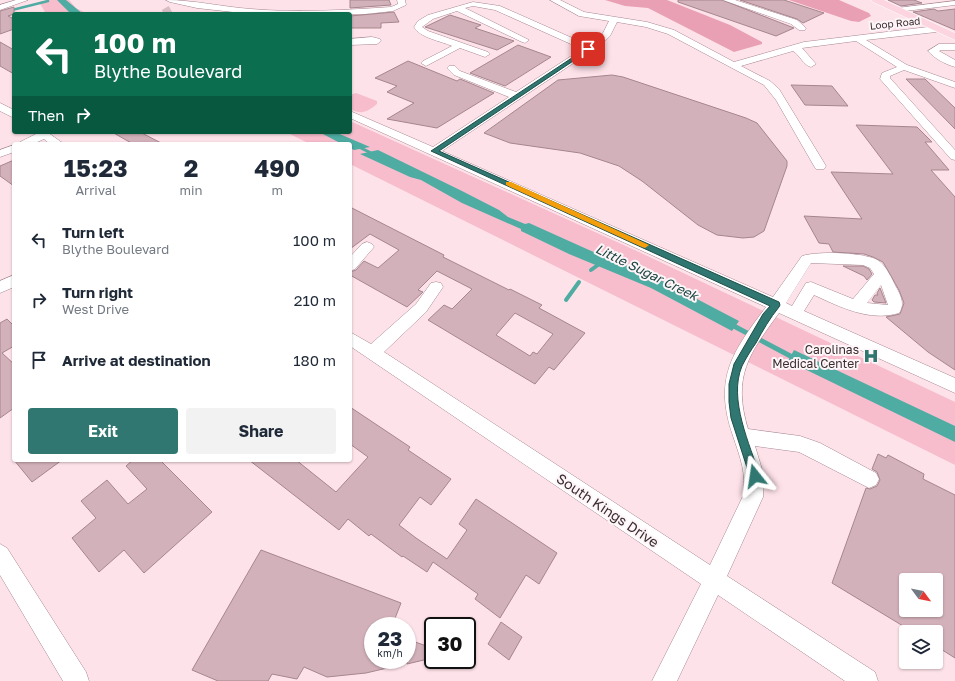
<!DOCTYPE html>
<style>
body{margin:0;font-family:"Golos Text",sans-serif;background:#f2f2f3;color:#1f2937;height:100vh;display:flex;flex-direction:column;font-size:15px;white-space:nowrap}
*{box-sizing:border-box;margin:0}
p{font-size:13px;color:#747a83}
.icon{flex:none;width:22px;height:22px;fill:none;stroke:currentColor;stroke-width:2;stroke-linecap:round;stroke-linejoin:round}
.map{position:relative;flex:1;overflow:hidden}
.details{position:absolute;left:12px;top:142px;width:340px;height:320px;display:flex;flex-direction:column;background:#fff;border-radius:4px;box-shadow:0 1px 3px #0004}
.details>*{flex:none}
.top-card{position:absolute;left:12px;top:12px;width:340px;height:122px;border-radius:4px;box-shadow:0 1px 3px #0004;background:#0b6e4f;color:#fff;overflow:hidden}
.needle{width:26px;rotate:122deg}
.controls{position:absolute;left:899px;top:573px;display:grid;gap:8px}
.controls a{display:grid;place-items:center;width:44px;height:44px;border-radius:4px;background:#fff;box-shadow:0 1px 3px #0004;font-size:20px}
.speed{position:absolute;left:364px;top:617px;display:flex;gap:8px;font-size:20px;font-weight:700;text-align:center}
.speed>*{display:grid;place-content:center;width:52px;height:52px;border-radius:50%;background:#fff;box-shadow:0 1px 3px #0004;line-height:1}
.speed small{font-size:10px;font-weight:400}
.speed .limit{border:2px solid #111;border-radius:6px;background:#fff;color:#111}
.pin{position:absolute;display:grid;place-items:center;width:34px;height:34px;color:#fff;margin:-17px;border-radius:8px;box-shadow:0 2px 6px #0006}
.me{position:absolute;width:44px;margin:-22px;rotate:345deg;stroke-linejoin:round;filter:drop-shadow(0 0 3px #0008)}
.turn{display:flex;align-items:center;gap:14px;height:84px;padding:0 16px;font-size:18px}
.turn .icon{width:52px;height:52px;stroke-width:2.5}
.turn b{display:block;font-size:28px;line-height:34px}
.then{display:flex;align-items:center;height:38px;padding:0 16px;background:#0003;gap:8px;font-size:15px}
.eta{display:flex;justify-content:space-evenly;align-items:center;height:68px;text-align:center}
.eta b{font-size:24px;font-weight:700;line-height:28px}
.primary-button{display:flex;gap:8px;margin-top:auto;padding:8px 16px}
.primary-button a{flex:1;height:46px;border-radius:4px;background:#2f7770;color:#fff;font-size:16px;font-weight:700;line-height:46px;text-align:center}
.primary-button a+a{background:#f2f2f3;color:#1f2937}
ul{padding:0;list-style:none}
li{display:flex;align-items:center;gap:12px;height:60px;padding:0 16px}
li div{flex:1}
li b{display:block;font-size:15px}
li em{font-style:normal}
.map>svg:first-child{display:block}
.green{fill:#f7bdcd}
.forest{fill:#e9a0b5}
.water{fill:#4eaca3}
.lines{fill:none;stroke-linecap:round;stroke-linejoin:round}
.stream-far3{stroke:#4eaca3;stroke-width:2.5}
.stream-far2{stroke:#4eaca3;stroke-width:3}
.stream-far1{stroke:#4eaca3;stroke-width:4}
.stream{stroke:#4eaca3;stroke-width:5}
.building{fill:#d3b1ba;stroke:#a6868e;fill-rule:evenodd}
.minor-tunnel{stroke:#d7bec4;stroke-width:9;stroke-dasharray:9 4.5;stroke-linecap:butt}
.minor-casing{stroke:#a78790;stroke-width:1}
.major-casing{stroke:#fff;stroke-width:1}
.minor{fill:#fff;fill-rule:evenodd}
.major{fill:#fdd5e0;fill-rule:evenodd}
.route{fill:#2f7770;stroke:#1f4d49}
.slow{fill:#f59e0b}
.labels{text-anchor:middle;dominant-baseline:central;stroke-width:4;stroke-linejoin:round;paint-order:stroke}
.far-street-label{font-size:10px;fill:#392c2f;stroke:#fdf5f7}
.poi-label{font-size:12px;fill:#392c2f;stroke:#fdf5f7;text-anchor:end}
.water-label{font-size:13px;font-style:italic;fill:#194440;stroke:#fdf5f7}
.near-street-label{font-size:14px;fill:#392c2f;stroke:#fdf5f7}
</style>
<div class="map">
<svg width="955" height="681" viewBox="0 0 955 681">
<rect width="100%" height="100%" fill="#fee2e9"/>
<path class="green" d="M48,0H69L76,8L88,14H50L45,12L39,2Z
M356,93L377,101V104C367,112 362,115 350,109V95Z
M350,121L639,252L955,402V465L350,164V144H310L286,132H350Z"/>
<path class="forest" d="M605,0H667L730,25L762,42V44L734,52L648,8L625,6Z
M789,0H839L869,13L871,16L859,22L851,21Z"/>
<path class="water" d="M57,0H66L83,14H71Z
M319,132H335L370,147L354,150L350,148V144H342Z
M378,150L462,191L499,210L508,217L525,224L529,223L589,250L653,276L739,321L732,331L651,288L569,254L521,231V229L462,203L421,180L410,177L360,154Z
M794,350L955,426V442L788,361Z"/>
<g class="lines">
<path class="stream-far3" d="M0,13L48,1"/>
<path class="stream-far2" d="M357,146L373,154"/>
<path class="stream-far1" d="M591,270L602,262
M566,300L579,282"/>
<path class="stream" d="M730,324L796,359"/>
</g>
<path class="building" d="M350,0H389L391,5L350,8Z
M678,0H722L794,28L776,36L678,2Z
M740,0H784L824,13L803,23L797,19Z
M888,0H914L922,3L901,6Z
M14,7V14L8,16L14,19V29L0,34V11Z
M934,9L938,11L955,9V30L913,12Z
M394,12L399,22L381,23V28H350V16Z
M450,15L481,25L475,28L514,41L497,50L425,27Z
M0,42L14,50V74L0,66Z
M518,45L551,57L505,86L470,73Z
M408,61L457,81L460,79L494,93L437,128L387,119L414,103L387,92L397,86L375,78Z
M612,75L623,77L746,118L757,123L787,161V166L764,231L754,237L743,238L717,235L698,225L642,181L619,166L580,153L510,143L484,133L558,80Z
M906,79H925L955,108V129Z
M791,85L832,86L848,106L805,105Z
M856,125L917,127L932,142H925L949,170H931L955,197V370L928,352L886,317L900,314L904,303L899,290L883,262L873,257L864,254L833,252L829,244L819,243L804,216L862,219L831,172L893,174Z
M112,132H140L163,144H133Z
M14,160V186L0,176V166Z
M350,207L444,255L443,257L509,290L510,289L542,305L539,308L585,333L554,370L549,367L535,384L428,320L444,305L452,309L472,289L437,271L418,290L423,292L407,307L350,275V272L356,270L364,261L378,268L399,250L370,234L350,249ZM515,313L553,334L537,354L533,352L530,356L496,335Z
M843,266H863L869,269L872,274L867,280L864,276Z
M880,288L886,303L874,302L872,300L875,295H878L877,293Z
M7,319L14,326V346L2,353L14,364V408L0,418V323Z
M350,407L410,447L408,450L451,479L431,505L420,497L399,525L416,538L447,559L467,530L459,524L476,499L557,553L539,584L526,575L500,618L475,599L478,594L433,562L427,572L403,556L402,557L371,534L369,536L348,519L339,530L249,460H296L336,492L368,457L350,444Z
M878,454L886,458L888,455L924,474L923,479L955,495V658L936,646V632H913L832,583L866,488L870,489L877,486L880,480L877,472L872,469ZM906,580H936V610H906Z
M14,460H62L32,482Z
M133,460H160L212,512L144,573L124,550L99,572L72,538L96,518L81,501L107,480L128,504L147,489L126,466Z
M261,550L401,603L392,626H373V660H400V665L366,673L327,677L304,667L297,679L272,674L268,681H218L192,670Z
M501,622L522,637L509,660L488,644Z
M407,639L432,648L428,659L407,664Z"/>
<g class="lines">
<path class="minor-tunnel" d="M164,14L171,10"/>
<g class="minor-casing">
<path id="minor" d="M16,0H28L0,10V5Z
M166,0C194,0 223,7 251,9C298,13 345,10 391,7L398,4L397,0H405L406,5L393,11L365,14H251L197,8L170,2Z
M550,0H560L584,12L647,22L674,30L734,62L804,42L936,26L940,29L936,32L866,40L907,65L955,82V88L904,70L890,76V78L955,150V160L951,159L880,79L882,73L897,67L856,41L802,48L816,64L811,67C803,65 800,55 793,51L741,66L770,81L779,89L826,166L824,169H816L814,166L776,100L764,85L668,34L646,27L617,22L610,36L602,44L442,151L773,297L802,256C817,251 866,252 879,261C886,266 892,279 896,287C901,296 905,304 899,313C870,322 840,307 814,295L804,311L955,378V393L779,313C749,354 732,376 748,429L800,436L820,443L876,473L879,479L876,485L869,488L799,452L755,446L764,476L763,497L727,576L875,672L878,681H845L718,595L677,681H652L701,584L350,346V332L371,344L416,304L431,283L436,282L441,283L443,287L426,312L384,352L710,565L743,496C747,474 740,457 733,436C713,379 732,352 766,307L350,118V111L433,147L509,97L454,75L447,68L449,66H455L460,71L516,92L582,49L495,10L473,6L465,8L529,40L525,43L522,42L457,11L433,19L422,27L428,31L488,52L490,54L485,57L460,48L426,66L421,63L423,61L452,46C441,41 420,38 414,27L418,21L428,15L473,2L500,6L588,45L603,33L609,21L579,16ZM811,263L863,265L870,268L874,274L853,299L811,282L806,283L792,306L786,303ZM881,285L888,305L867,303Z
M723,0H735L797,20L806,28L805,30H799L791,24Z
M955,1V5L897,12L893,10L897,8Z
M372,37L380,39L381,41L377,44L350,45V39Z
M939,44H955V50H941L939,51L955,60V67C945,64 935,59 928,51Z
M0,103L14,110V118L0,111Z
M34,132H47L64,144H50L44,139L33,144H18L20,142L36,134Z
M14,145V152L0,157V150Z
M367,242L372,244L374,247L355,269L350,271V257L362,244Z
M14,275V287L0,293V281Z
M0,544L7,548L86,672L89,681H63L0,575Z"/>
</g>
<g class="major-casing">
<path id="major" d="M871,0H884L955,33V40L873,2Z"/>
</g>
<use href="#minor" class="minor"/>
<use href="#major" class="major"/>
</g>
<path class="route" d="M587,48L591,49L439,151L779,302L780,305L779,307C770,318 763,330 756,343C751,350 746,358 742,366C728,399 750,445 760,476L759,480L755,481L751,480L731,418L729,402V384L734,364L763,314L770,306L431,151Z"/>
<path class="slow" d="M506,182H511L649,245L645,248L642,247L506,185Z"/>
<defs>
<g id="hospital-bare" transform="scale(1.2)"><path d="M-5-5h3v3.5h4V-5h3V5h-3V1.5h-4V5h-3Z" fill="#2f7770" stroke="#fdf5f7" stroke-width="2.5" paint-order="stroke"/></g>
</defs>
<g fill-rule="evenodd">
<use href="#hospital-bare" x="871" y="356"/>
</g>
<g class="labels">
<g class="far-street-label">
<text transform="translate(895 23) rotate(-6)">Loop Road</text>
</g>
<g class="poi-label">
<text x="859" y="349">Carolinas<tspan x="859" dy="14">Medical Center</tspan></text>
</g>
<g class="water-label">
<text transform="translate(647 272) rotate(26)">Little Sugar Creek</text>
</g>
<g class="near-street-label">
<text transform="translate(608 510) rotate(34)">South Kings Drive</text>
</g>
</g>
</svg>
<div class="controls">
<a><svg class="needle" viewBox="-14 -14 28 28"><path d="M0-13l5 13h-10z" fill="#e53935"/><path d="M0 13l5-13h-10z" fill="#747a83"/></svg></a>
<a><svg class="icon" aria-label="layers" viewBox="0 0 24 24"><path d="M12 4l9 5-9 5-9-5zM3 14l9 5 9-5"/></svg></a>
</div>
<div class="speed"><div>23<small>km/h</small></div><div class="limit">30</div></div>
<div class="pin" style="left:588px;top:49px;background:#d93025"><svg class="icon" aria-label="arrive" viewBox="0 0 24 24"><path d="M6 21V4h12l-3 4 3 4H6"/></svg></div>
<svg class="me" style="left:755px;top:476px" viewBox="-20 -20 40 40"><path d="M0-17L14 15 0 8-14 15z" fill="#2f7770" stroke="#fff" stroke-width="4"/></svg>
<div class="top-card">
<div class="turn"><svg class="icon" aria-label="left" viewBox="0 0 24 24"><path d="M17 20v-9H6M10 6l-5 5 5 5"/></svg><div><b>100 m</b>Blythe Boulevard</div></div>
<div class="then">Then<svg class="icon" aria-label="right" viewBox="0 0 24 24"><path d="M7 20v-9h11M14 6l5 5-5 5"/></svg></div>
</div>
<section class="details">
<div class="eta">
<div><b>15:23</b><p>Arrival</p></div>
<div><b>2</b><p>min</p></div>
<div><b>490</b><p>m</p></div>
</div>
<ul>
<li><svg class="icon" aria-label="left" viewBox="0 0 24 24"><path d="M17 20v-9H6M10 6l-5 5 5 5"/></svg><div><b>Turn left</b><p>Blythe Boulevard</p></div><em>100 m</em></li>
<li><svg class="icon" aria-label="right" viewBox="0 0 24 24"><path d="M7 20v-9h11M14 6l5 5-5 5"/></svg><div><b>Turn right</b><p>West Drive</p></div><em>210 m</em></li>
<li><svg class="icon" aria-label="arrive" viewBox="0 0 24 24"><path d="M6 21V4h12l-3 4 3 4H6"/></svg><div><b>Arrive at destination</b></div><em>180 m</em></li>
</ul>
<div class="primary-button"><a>Exit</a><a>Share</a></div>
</section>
</div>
